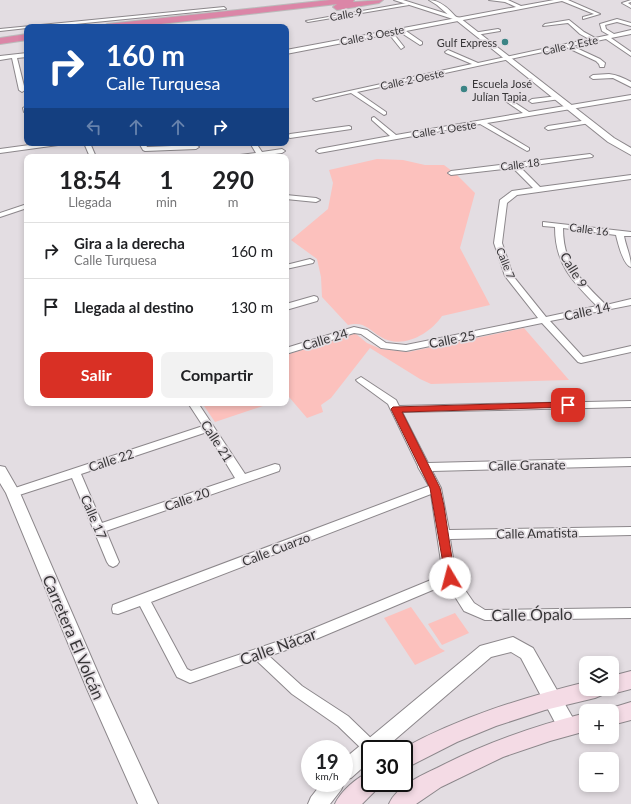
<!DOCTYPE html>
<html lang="es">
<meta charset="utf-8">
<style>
body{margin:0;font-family:Lato,sans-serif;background:#f2f2f2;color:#202124;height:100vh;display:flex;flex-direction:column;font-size:15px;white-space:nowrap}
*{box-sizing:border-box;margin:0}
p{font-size:13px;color:#757577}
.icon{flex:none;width:22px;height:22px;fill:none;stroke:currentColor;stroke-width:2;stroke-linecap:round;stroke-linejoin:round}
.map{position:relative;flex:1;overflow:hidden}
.drawer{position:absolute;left:24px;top:154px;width:265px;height:252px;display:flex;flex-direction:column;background:#fff;border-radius:8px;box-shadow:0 2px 6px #0003}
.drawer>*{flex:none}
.guide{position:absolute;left:24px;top:24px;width:265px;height:122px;border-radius:8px;box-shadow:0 2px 6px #0003;background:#1a4fa0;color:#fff;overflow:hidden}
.tools{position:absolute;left:579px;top:656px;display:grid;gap:8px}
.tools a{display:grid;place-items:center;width:40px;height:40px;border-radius:8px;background:#fff;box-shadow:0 2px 6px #0003;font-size:20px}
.speed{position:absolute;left:301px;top:740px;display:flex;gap:8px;font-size:20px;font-weight:700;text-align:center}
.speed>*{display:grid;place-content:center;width:52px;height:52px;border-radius:50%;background:#fff;box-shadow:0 2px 6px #0003;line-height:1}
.speed small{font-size:10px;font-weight:400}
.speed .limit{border:2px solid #111;border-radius:6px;background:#fff;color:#111}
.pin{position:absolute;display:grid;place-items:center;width:34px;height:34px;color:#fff;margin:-17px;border-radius:8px;box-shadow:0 2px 6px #0006}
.me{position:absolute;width:44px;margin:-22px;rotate:352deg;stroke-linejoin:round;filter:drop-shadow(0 0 3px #0008)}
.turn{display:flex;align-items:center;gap:14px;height:84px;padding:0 16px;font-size:18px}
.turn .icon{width:52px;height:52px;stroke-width:2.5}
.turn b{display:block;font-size:28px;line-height:34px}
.lanes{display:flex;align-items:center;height:38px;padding:0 16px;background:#0003;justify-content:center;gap:20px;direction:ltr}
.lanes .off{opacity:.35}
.eta{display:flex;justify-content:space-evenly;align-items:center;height:68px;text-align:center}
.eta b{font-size:24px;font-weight:700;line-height:28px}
.button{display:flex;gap:8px;margin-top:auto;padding:8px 16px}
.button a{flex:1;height:46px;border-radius:8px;background:#d93025;color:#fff;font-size:16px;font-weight:700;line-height:46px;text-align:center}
.button a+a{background:#f2f2f2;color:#202124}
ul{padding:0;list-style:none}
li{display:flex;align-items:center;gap:12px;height:56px;padding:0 16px;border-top:1px solid #e0e0e0}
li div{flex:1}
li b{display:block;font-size:15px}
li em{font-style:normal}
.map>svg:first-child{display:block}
.green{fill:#fcc1bd}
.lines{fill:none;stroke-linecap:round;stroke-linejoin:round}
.minor-casing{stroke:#8c878b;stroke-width:2}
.tertiary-casing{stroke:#8c878b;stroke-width:2}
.secondary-casing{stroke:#8c878b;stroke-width:2}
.motorway-casing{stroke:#bbb;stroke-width:2}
.minor{fill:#fff;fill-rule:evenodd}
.tertiary{fill:#fff;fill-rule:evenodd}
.secondary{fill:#f4dbe5;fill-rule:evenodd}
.motorway{fill:#db86a7;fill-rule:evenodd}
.route{fill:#d93025;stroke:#8d1f18}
.poi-dot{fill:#3b8485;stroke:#e3dde2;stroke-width:1.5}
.labels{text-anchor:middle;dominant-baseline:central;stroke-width:3.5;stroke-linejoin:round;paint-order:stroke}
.far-street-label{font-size:11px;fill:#383638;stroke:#e3dde2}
.far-poi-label{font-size:11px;fill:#383638;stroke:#e3dde2;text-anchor:end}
.street-label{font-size:13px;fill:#383638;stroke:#e3dde2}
.near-street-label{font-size:16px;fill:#383638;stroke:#e3dde2}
</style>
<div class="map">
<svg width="631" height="804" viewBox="0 0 631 804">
<rect width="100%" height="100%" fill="#e3dde2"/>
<path class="green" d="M377,159L403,160L425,165H444L456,174L475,193L460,248L490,305L442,316C430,334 402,350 381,337C368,329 364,321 348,325L322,297L321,277L317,259L291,240L328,209L333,183L329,170Z
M524,328L569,380L431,384L420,379L370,348L331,398L321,405L323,412L307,418L289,397L286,398V355L354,334H356L367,343L381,349L408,352Z
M202,403H272L215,422Z
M411,607L440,648L445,651L415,665L384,618Z
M455,613L469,633L442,645L428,624Z"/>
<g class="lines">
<g class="minor-casing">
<path id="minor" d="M429,0C440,0 449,9 456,17L452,18L437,5Z
M489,0H508L521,6L554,0H568L600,14L583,19V17L594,14L562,1L406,31L422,42V44L420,45L400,32L393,33L404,47L401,49L389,34L286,54V50L516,7L505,2Z
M631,0V2L628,3L631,5V8L622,3Z
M407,3L409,5L308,22L306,21Z
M224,7L226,9L45,27H27V28L0,31V29Z
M617,19L631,23V26L617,22L605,25L606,29L614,34L631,30V34L611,38L631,52V56L606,39L572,46L600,59L605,63L604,67H600L599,64L596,61L566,47L357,92L386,112V114L384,115L351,93L316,101L313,99L472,64L446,53L445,52L448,50L478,63L589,39L580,34L568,23L543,26L545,24L569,20L584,32L595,38L609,35L602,31L600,24Z
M498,29L500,30V31L476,35L473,33Z
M27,53V57L17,58L25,90L22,92L19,90L12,58L0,60V56Z
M609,74C617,75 624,78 631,82V87L613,78L593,79L590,77L593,75Z
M631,95V99L487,123L529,148V150L527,151L480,124L319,153L316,151L319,149L390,136L372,120V118L374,117L396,135L523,113L504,100V98L506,97L529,112Z
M558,96L561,98L560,99L532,103L529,101L532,99Z
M26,106H27V114L24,112L23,108Z
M588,120L591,122L590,123L548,130L545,128L548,126Z
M349,126L351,127V129L290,138L287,136L290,134Z
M44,143H61L58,145L0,153V149Z
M84,143H90L96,157H90Z
M139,143H145L147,147L196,145L199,147L196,149L145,151L143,150Z
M250,143H256L262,152L282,149L285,151L282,153L254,157H237L240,155L256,153Z
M590,154L593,156L592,157L520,167L540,187L631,175V179L517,195L507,203L502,243L513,276L546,317L597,306C572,281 555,264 555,227L543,226V222L631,232V236H624C626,247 631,256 631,267C623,265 618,243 616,235L563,228C563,265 581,280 606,305L631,299V305L550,321L583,357L631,346V352L581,363L578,362L542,323L406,351L381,348L361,334L354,333L286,354V348L354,327L367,330L386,343L406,345L538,318L505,276L494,243L500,200L512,191L533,188L513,168L451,175L448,173L451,171Z
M286,195L316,198L320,200L316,202L286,199Z
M27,204V208L0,217V213Z
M310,259L314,261L313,263L286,269V265Z
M314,296L317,297L318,299L317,301L286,310V304Z
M361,377L396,400L399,406L631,401V407L402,412L428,463L631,458V466L432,471L441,488L449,530L631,527V535L450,539L456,577L474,603L485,610L631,608V618L485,620L464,611L447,584L309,642L269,656L302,686L348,716L376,743L378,749H370V755L366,753L338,726L292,694L256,660L190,683L177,677L140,606L118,614L113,613L112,609L113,605L429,486L418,467V466L388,404L358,382L356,380ZM431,494L443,575L300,634L191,671L187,669L151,602Z
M188,403H198L245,474L275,464L279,465L280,468L279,471L106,531L119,562L117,565L113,567L109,565L107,562L72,478L13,497L9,496L7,493L9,490L203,426ZM207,432L235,478L102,523L81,474Z"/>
</g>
<g class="tertiary-casing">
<path id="tertiary" d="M394,0H403L460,18L614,138L631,148V155L608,142L456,20Z
M0,466L5,467L20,493L105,689L158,804H138L87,689L6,493L0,483Z
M513,637L533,648L574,720L576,726L574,732L567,735L560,732L521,658L511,652L491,657L384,749H370V761L351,778L344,780V759L480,646Z
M322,783H344L341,790L330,804H308L311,797Z"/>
</g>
<g class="secondary-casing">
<path id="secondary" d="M631,671V689L612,694L604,690L602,695L595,698L545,710L496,726L457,742L404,769V749H402C460,717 522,698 586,682V689H612V676Z
M631,702V720L612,725V711H604L605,710Z
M586,713V731L550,741L503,757L441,787L416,804H389C397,786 420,776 437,768C485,743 534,726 586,713Z
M370,772V783H380L377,789L362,804H335C341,791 357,777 370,772Z"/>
</g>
<g class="motorway-casing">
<path id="motorway" d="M330,0H354L353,2L383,0L379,3L337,10L333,7L337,4L134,27H102L107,24Z
M27,34V40L0,44V38Z"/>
</g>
<use href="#minor" class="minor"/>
<use href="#tertiary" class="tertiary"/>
<use href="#secondary" class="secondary"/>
<use href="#motorway" class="motorway"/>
</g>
<path class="route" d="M568,402L573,405L572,407L402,412L440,488L444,506L455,578L454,581L450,583L446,581L430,488L391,409L393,407Z"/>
<g class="poi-dot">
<circle cx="505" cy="42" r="4"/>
<circle cx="464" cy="89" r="4"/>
</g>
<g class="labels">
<g class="far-street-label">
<text transform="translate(346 14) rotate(-10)">Calle 9</text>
<text transform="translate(372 35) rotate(-11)">Calle 3 Oeste</text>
<text transform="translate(570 45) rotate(-12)">Calle 2 Este</text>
<text transform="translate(412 79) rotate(-12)">Calle 2 Oeste</text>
<text transform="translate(444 129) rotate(-9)">Calle 1 Oeste</text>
<text transform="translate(520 164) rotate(-7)">Calle 18</text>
<text transform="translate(589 229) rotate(7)">Calle 16</text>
<text transform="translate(506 263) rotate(68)">Calle 7</text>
</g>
<g class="far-poi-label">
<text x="497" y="42">Gulf Express</text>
<text x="472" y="83" text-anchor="start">Escuela José<tspan x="472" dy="13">Julían Tapia</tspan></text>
</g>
<g class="street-label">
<text transform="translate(574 270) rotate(58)">Calle 9</text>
<text transform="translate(587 311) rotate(-12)">Calle 14</text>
<text transform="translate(325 339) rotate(-17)">Calle 24</text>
<text transform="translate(452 339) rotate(-11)">Calle 25</text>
<text transform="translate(217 441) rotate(57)">Calle 21</text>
<text transform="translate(111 460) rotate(-18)">Calle 22</text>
<text transform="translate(527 465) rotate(-1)">Calle Granate</text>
<text transform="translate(187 499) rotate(-19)">Calle 20</text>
<text transform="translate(94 517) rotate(67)">Calle 17</text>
<text transform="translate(537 533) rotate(-1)">Calle Amatista</text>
<text transform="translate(276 549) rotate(-21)">Calle Cuarzo</text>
</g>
<g class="near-street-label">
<text transform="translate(532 614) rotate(-1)">Calle Ópalo</text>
<text transform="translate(74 637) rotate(67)">Carretera El Volcán</text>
<text transform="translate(278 646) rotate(-20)">Calle Nácar</text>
</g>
</g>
</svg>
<div class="tools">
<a><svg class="icon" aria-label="layers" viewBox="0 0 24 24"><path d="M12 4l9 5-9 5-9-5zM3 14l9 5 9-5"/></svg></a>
<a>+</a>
<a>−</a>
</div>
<div class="speed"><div>19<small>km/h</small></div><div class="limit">30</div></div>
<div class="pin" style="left:568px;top:405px;background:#d93025"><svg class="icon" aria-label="arrive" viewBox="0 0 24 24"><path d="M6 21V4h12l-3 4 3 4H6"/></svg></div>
<svg class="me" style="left:450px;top:578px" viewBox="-20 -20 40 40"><circle r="19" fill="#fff"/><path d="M0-13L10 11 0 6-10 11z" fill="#d93025"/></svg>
<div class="guide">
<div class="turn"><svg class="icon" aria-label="right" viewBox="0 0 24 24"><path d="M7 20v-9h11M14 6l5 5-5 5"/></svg><div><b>160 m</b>Calle Turquesa</div></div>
<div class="lanes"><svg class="icon off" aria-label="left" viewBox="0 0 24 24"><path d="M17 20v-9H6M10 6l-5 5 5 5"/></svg><svg class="icon off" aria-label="ahead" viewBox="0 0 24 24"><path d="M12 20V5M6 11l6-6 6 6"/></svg><svg class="icon off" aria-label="ahead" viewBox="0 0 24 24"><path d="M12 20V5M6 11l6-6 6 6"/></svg><svg class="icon" aria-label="right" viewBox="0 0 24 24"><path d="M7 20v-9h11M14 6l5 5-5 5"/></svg></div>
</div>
<section class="drawer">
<div class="eta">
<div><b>18:54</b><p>Llegada</p></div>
<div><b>1</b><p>min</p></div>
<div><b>290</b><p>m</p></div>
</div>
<ul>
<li><svg class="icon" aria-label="right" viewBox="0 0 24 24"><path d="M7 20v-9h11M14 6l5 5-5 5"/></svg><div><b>Gira a la derecha</b><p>Calle Turquesa</p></div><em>160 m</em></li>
<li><svg class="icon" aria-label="arrive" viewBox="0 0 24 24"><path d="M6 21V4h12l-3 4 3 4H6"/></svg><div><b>Llegada al destino</b></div><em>130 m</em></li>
</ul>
<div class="button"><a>Salir</a><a>Compartir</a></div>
</section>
</div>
